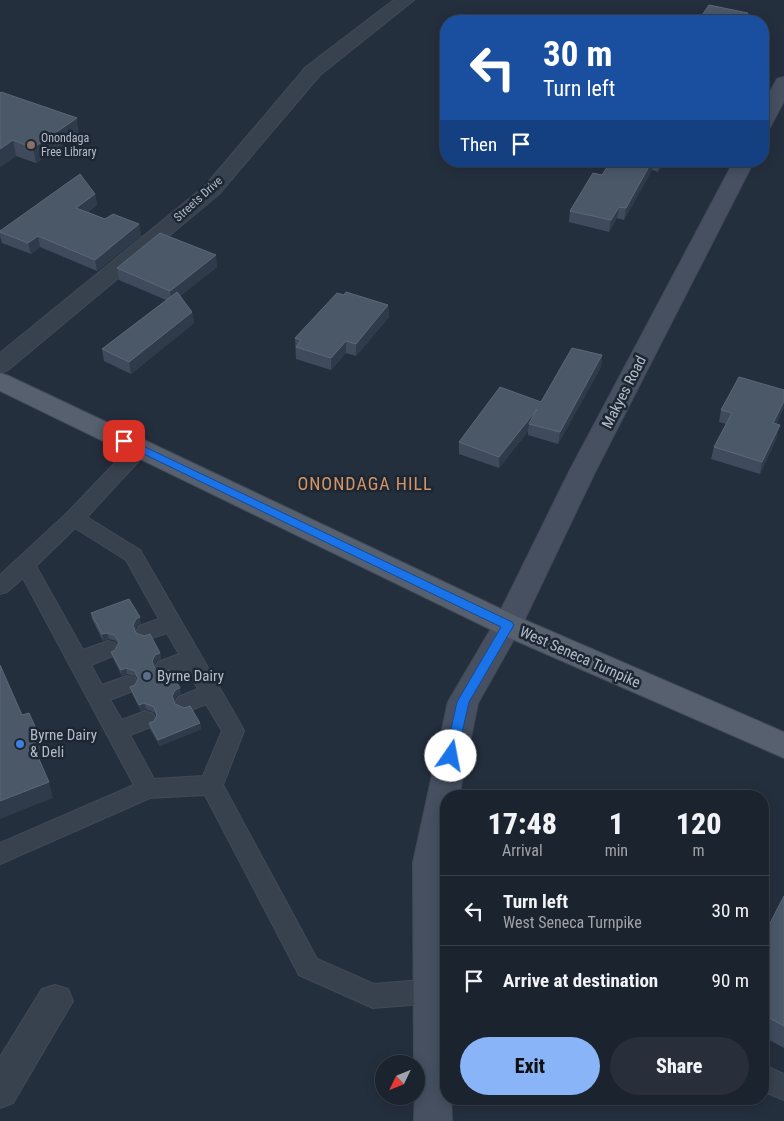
<!DOCTYPE html>
<style>
body{margin:0;font-family:"Roboto Condensed",sans-serif;background:#282f3a;color:#f1f3f6;height:100vh;display:flex;flex-direction:column;font-size:19px;white-space:nowrap}
*{box-sizing:border-box;margin:0}
p{font-size:16px;color:#a0a4aa}
.icon{flex:none;width:28px;height:28px;fill:none;stroke:currentColor;stroke-width:2;stroke-linecap:round;stroke-linejoin:round}
.map{position:relative;flex:1;overflow:hidden}
.side{position:absolute;left:440px;top:790px;width:329px;height:315px;display:flex;flex-direction:column;background:#1b232e;border-radius:20px;box-shadow:0 2px 12px #0003,0 0 0 1px #39404a}
.side>*{flex:none}
.hud{position:absolute;left:440px;top:15px;width:329px;height:152px;border-radius:20px;box-shadow:0 2px 12px #0003,0 0 0 1px #39404a;background:#1a4fa0;color:#fff;overflow:hidden}
.needle{width:32px;rotate:227deg}
.fabs{position:absolute;left:375px;top:1055px;display:grid;gap:10px}
.fabs a{display:grid;place-items:center;width:50px;height:50px;border-radius:50%;background:#1b232e;box-shadow:0 2px 12px #0003,0 0 0 1px #39404a;font-size:25px}
.pin{position:absolute;display:grid;place-items:center;width:42px;height:42px;color:#fff;margin:-21px;border-radius:10px;box-shadow:0 2px 8px #0006}
.me{position:absolute;width:55px;margin:-28px;rotate:12deg;stroke-linejoin:round;filter:drop-shadow(0 0 4px #0008)}
.turn{display:flex;align-items:center;gap:18px;height:105px;padding:0 20px;font-size:22px}
.turn .icon{width:65px;height:65px;stroke-width:2.5}
.turn b{display:block;font-size:35px;line-height:42px}
.then{display:flex;align-items:center;height:48px;padding:0 20px;background:#0003;gap:10px;font-size:19px}
.eta{display:flex;justify-content:space-evenly;align-items:center;height:85px;text-align:center}
.eta b{font-size:30px;font-weight:800;line-height:35px}
.cta{display:flex;gap:10px;margin-top:auto;padding:10px 20px}
.cta a{flex:1;height:58px;border-radius:30px;background:#8ab4f8;color:#111;font-size:20px;font-weight:800;line-height:58px;text-align:center}
.cta a+a{background:#282f3a;color:#f1f3f6}
ul{padding:0;list-style:none}
li{display:flex;align-items:center;gap:15px;height:70px;padding:0 20px;border-top:1px solid #39404a}
li div{flex:1}
li b{display:block;font-size:19px}
li em{font-style:normal}
.map>svg:first-child{display:block}
.lines{fill:none;stroke-linecap:round;stroke-linejoin:round}
.lane-casing{stroke:#414a57;stroke-width:2}
.street-casing{stroke:#414a57;stroke-width:2}
.secondary-casing{stroke:#414a57;stroke-width:2}
.primary-casing{stroke:#414a57;stroke-width:2}
.lane{fill:#38414e;fill-rule:evenodd}
.street{fill:#38414e;fill-rule:evenodd}
.secondary{fill:#465061;fill-rule:evenodd}
.primary{fill:#56606e;fill-rule:evenodd}
.wall{fill:#3f4b5c}
.shaded-wall{fill:#2f3b4b}
.building{fill:#4b5868;stroke:#5c6777}
.route{fill:#1a73e8;stroke:#114b97}
.education-dot{fill:#8d6e63;stroke:#1d2633;stroke-width:2}
.service-dot{fill:#5c6f8a;stroke:#1d2633;stroke-width:2}
.shop-dot{fill:#3f7fe0;stroke:#1d2633;stroke-width:2}
.labels{text-anchor:middle;dominant-baseline:central;stroke-width:5;stroke-linejoin:round;paint-order:stroke}
.far-poi-label{font-size:12px;fill:#b4bcc9;stroke:#1d2633;text-anchor:start}
.far-street-label{font-size:12px;fill:#b4bcc9;stroke:#1d2633}
.street-label{font-size:15px;fill:#b4bcc9;stroke:#1d2633}
.poi-label{font-size:15px;fill:#b4bcc9;stroke:#1d2633;text-anchor:start}
.quarter-label{font-size:18px;letter-spacing:1px;fill:#d59563;stroke:#1d2633}
</style>
<div class="map">
<svg width="784" height="1121" viewBox="0 0 784 1121">
<rect width="100%" height="100%" fill="#242f3e"/>
<g class="lines">
<g class="lane-casing">
<path id="lane" d="M140,442L147,444L149,448L147,452L87,517L140,550L241,725L244,731L223,785L317,959L374,984L446,978V1002L373,1008L299,975L205,795L150,798L0,864V843L134,785L23,578L7,592L0,594V575L67,513L133,444ZM75,528L126,560L159,619L139,626L136,632L139,638L146,640L167,633L179,654L158,662L155,668L158,674L166,676L187,669L198,689L178,697L175,703L178,709L186,712L206,704L222,731L203,776L154,779L130,735L153,726L156,720L153,714L145,711L122,720L110,700L135,690L138,684L135,678L127,676L102,685L91,665L115,655L119,649L115,643L108,641L83,650L36,566Z
M762,1064L784,1074V1100L762,1091Z"/>
</g>
<g class="street-casing">
<path id="street" d="M394,0H414L320,75L219,194L8,370L0,373V353L205,186L306,67Z
M55,985L68,989L73,1001L13,1103L0,1108V1057L42,989Z"/>
</g>
<g class="secondary-casing">
<path id="secondary" d="M784,77V101L769,129L762,131V106L777,79Z
M734,161H754L595,472L522,625L478,703L459,796H446V1099H451L452,1121H414L416,1064H414L413,863L448,702L495,622L569,472Z"/>
</g>
<g class="primary-casing">
<path id="primary" d="M0,373L9,376L518,617L784,732V758L498,633L0,391Z"/>
</g>
<use href="#lane" class="lane"/>
<use href="#street" class="street"/>
<use href="#secondary" class="secondary"/>
<use href="#primary" class="primary"/>
</g>
<path class="wall" d="M0,93L79,134L36,163L16,156L0,167Z
M611,161H665L658,172L652,170L624,220L617,218L609,232L569,222L570,211L602,175Z
M95,194L97,205L88,212L105,219L139,224L141,236L97,271L40,247L31,254L2,243L0,236V231Z
M217,267L180,296L192,312L194,323L131,374L104,361L102,349L166,300L119,280L117,268Z
M388,305L389,317L356,356L346,353L331,370L296,359L295,338Z
M602,355L601,367L558,444L528,435V431L499,468L459,454V442L541,402Z
M784,390V407L776,424L777,437L760,474L711,459L714,447L726,424L719,422L721,410Z
M91,613L141,623L137,625L135,630L136,633L160,653L161,659L156,661L154,666L155,669L181,694L176,696L174,701L175,704L200,723L201,729L160,746L150,729L149,723L154,721L156,716L155,713L146,709L141,711L132,693L130,687L135,685L138,680L137,677L127,674L122,676L113,658L111,652L115,650L118,644L116,641L109,639L103,641L92,619Z
M784,896V1048L762,1036V927L767,929Z"/>
<path class="shaded-wall" d="M748,13L747,21H743Z
M77,118L79,134L36,163L33,148Z
M13,140L16,156L0,167V149Z
M652,161H653L652,170L624,220L626,208Z
M660,161H665L658,172Z
M95,194L97,205L78,219L76,208Z
M619,207L617,218L609,232L611,220Z
M139,224L141,236L97,271L95,260Z
M38,236L40,247L31,254L28,243Z
M216,255L217,267L172,302L170,291Z
M388,305L389,317L356,356V344Z
M192,312L194,323L131,374L129,362Z
M346,341V353L331,370V358Z
M602,355L601,367L558,444L560,432Z
M784,401V407L770,435L773,423Z
M537,409L529,424L528,431L499,468V457Z
M780,425L777,437L760,474L762,462Z
M140,617L141,623L137,625L134,631L133,625L136,619Z
M107,633L109,639L103,641L102,634Z
M160,653L161,659L156,661L153,667L152,661L155,655Z
M126,668L127,674L122,676L121,670Z
M180,688L181,694L176,696L173,702L172,696L175,690Z
M144,703L146,709L141,711L139,705Z
M200,723L201,729L160,746L158,740Z
M41,740L45,756L37,759L32,743Z
M49,782L53,798L0,819V801Z"/>
<path class="building" d="M709,5L748,13L743,21H698Z
M1,92L77,118L33,148L13,140L0,149V93Z
M611,161H652L626,208L619,207L611,220L570,211L593,173L602,175Z
M80,174L95,194L76,208L105,219L113,214L139,224L95,260L38,236L28,243L0,232V231Z
M160,233L216,255L170,291L117,268Z
M177,292L192,312L129,362L102,349Z
M346,292L388,305L356,344L346,341L331,358L296,347L301,340L295,338L337,293L344,295Z
M572,348L602,355L560,432L529,424L537,409L499,457L459,442L500,387L541,402Z
M739,377L784,390V401L773,423L780,425L762,462L714,447L732,413L721,410Z
M129,599L140,617L136,619L133,625L136,633L144,636L150,634L160,653L155,655L152,661L155,669L164,672L170,670L180,688L175,690L172,696L175,704L184,708L190,706L200,723L158,740L149,723L154,721L157,715L154,707L144,703L139,705L130,687L135,685L138,679L135,671L126,668L121,670L111,652L115,650L119,642L114,635L107,633L102,634L91,613Z
M0,665L22,715L29,713L41,740L32,743L49,782L0,801Z
M784,896V1026L762,1014V927L767,929Z"/>
<path class="route" d="M124,437L512,622L514,625L469,702L456,759L451,761L447,759L445,756L457,702L501,627L121,443L119,441L121,438Z"/>
<circle class="education-dot" cx="31" cy="145" r="5"/>
<circle class="service-dot" cx="147" cy="676" r="5"/>
<circle class="shop-dot" cx="20" cy="744" r="5"/>
<g class="labels">
<g class="far-poi-label">
<text x="41" y="138">Onondaga<tspan x="41" dy="14">Free Library</tspan></text>
</g>
<g class="far-street-label">
<text transform="translate(198 199) rotate(-42)">Streets Drive</text>
</g>
<g class="street-label">
<text transform="translate(624 392) rotate(-63)">Makyes Road</text>
<text transform="translate(580 657) rotate(24)">West Seneca Turnpike</text>
</g>
<g class="poi-label">
<text x="157" y="676">Byrne Dairy</text>
<text x="30" y="735">Byrne Dairy<tspan x="30" dy="17">&amp; Deli</tspan></text>
</g>
<g class="quarter-label">
<text x="365" y="483">ONONDAGA HILL</text>
</g>
</g>
</svg>
<div class="fabs">
<a><svg class="needle" viewBox="-14 -14 28 28"><path d="M0-13l5 13h-10z" fill="#e53935"/><path d="M0 13l5-13h-10z" fill="#a0a4aa"/></svg></a>
</div>
<div class="pin" style="left:124px;top:441px;background:#d93025"><svg class="icon" aria-label="arrive" viewBox="0 0 24 24"><path d="M6 21V4h12l-3 4 3 4H6"/></svg></div>
<svg class="me" style="left:451px;top:756px" viewBox="-20 -20 40 40"><circle r="19" fill="#fff"/><path d="M0-13L10 11 0 6-10 11z" fill="#1a73e8"/></svg>
<div class="hud">
<div class="turn"><svg class="icon" aria-label="left" viewBox="0 0 24 24"><path d="M17 20v-9H6M10 6l-5 5 5 5"/></svg><div><b>30 m</b>Turn left</div></div>
<div class="then">Then<svg class="icon" aria-label="arrive" viewBox="0 0 24 24"><path d="M6 21V4h12l-3 4 3 4H6"/></svg></div>
</div>
<section class="side">
<div class="eta">
<div><b>17:48</b><p>Arrival</p></div>
<div><b>1</b><p>min</p></div>
<div><b>120</b><p>m</p></div>
</div>
<ul>
<li><svg class="icon" aria-label="left" viewBox="0 0 24 24"><path d="M17 20v-9H6M10 6l-5 5 5 5"/></svg><div><b>Turn left</b><p>West Seneca Turnpike</p></div><em>30 m</em></li>
<li><svg class="icon" aria-label="arrive" viewBox="0 0 24 24"><path d="M6 21V4h12l-3 4 3 4H6"/></svg><div><b>Arrive at destination</b></div><em>90 m</em></li>
</ul>
<div class="cta"><a>Exit</a><a>Share</a></div>
</section>
</div>
